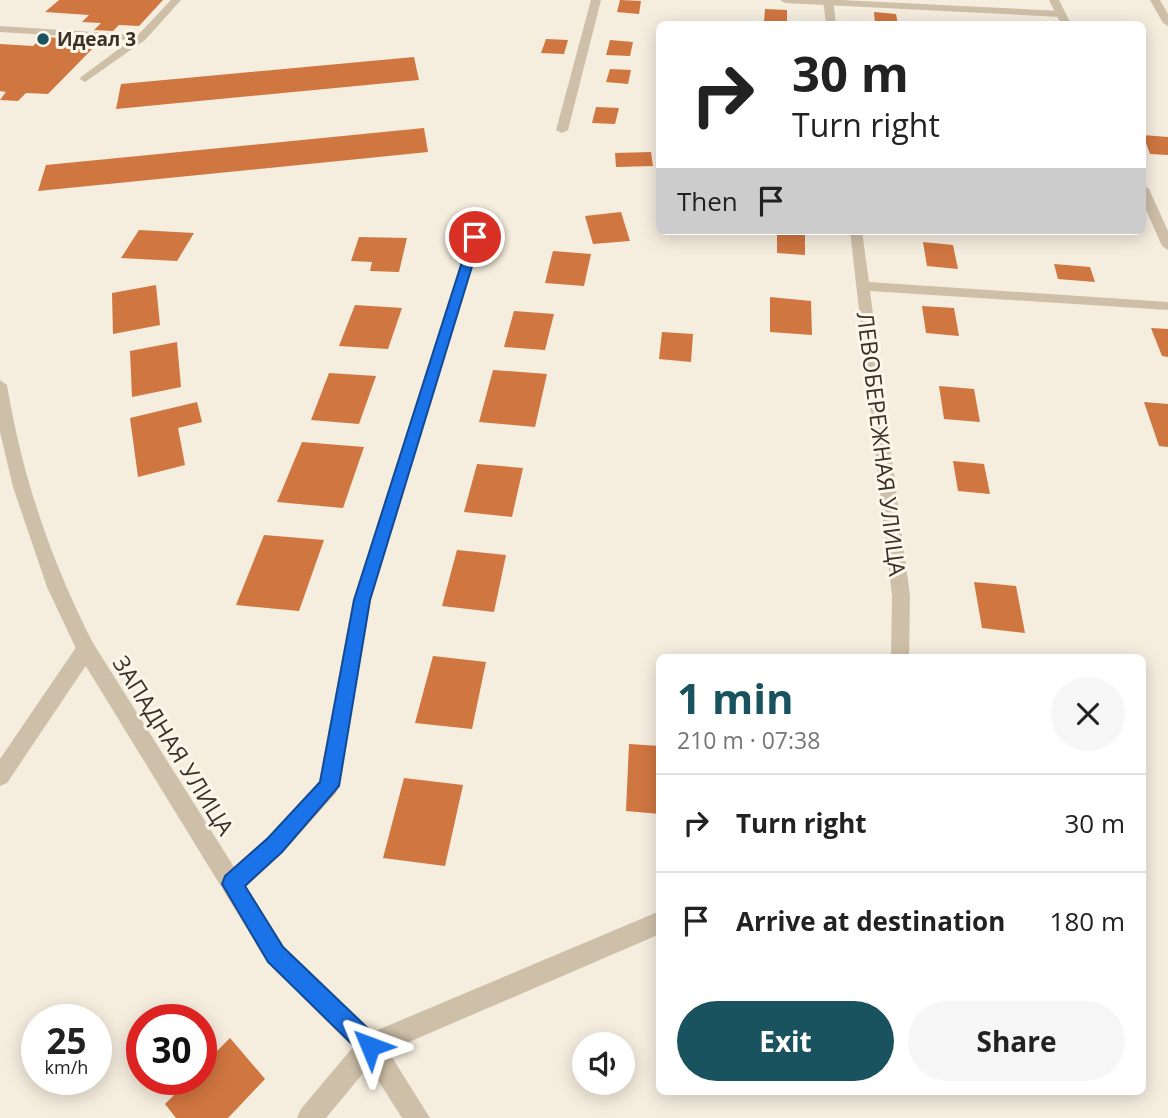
<!DOCTYPE html>
<meta charset="utf-8">
<style>
body{margin:0;font-family:"Open Sans",sans-serif;background:#f6f6f6;color:#222;height:100vh;display:flex;flex-direction:column;font-size:26px;white-space:nowrap}
*{box-sizing:border-box;margin:0}
p{font-size:23px;color:#767676}
.icon{flex:none;width:38px;height:38px;fill:none;stroke:currentColor;stroke-width:2;stroke-linecap:round;stroke-linejoin:round}
.map{position:relative;flex:1;overflow:hidden}
.sheet{position:absolute;left:656px;top:654px;width:490px;height:441px;display:flex;flex-direction:column;background:#fff;border-radius:10px;box-shadow:0 4px 18px #0003}
.sheet>*{flex:none}
.hud{position:absolute;left:656px;top:21px;width:490px;height:214px;border-radius:10px;box-shadow:0 4px 18px #0003;background:#fff;color:#222;overflow:hidden}
.buttons{position:absolute;left:572px;top:1032px;display:grid;gap:14px}
.buttons a{display:grid;place-items:center;width:63px;height:63px;border-radius:50%;background:#fff;box-shadow:0 4px 18px #0003;font-size:35px}
.speed{position:absolute;left:21px;top:1004px;display:flex;gap:14px;font-size:35px;font-weight:700;text-align:center}
.speed>*{display:grid;place-content:center;width:91px;height:91px;border-radius:50%;background:#fff;box-shadow:0 4px 18px #0003;line-height:1}
.speed small{font-size:18px;font-weight:400}
.speed .limit{border:10px solid #d22;background:#fff;color:#111}
.pin{position:absolute;display:grid;place-items:center;width:60px;height:60px;color:#fff;margin:-30px;border:4px solid #fff;border-radius:50%;box-shadow:0 2px 7px #0007}
.me{position:absolute;width:77px;margin:-38px;rotate:314deg;stroke-linejoin:round;filter:drop-shadow(0 0 5px #0008)}
.turn{display:flex;align-items:center;gap:24px;height:147px;padding:0 21px;font-size:32px}
.turn .icon{width:91px;height:91px;stroke-width:2.5}
.turn b{display:block;font-size:49px;line-height:60px}
.then{display:flex;align-items:center;height:66px;padding:0 21px;background:#0003;gap:14px;font-size:26px}
.round{display:grid;place-items:center;flex:none;width:74px;height:74px;border-radius:37px;background:#f6f6f6}
.summary{display:flex;align-items:center;justify-content:space-between;height:119px;padding:0 21px}
h1{font-size:42px;font-weight:700;line-height:52px;color:#1a5360}
.primary-button{display:flex;gap:14px;margin-top:auto;padding:14px 21px}
.primary-button a{flex:1;height:80px;border-radius:42px;background:#1a5360;color:#fff;font-size:28px;font-weight:700;line-height:80px;text-align:center}
.primary-button a+a{background:#f6f6f6;color:#222}
ul{padding:0;list-style:none}
li{display:flex;align-items:center;gap:21px;height:98px;padding:0 21px;border-top:2px solid #e0e0e0}
li div{flex:1}
li b{display:block;font-size:26px}
li em{font-style:normal}
.map>svg:first-child{display:block}
.building{fill:#d07641}
.lines{fill:none;stroke-linecap:round;stroke-linejoin:round}
.lane{fill:#cebfa8;fill-rule:evenodd}
.street{fill:#cebfa8;fill-rule:evenodd}
.route{fill:#1a73e8;stroke:#114b97;stroke-width:2}
.poi-dot{fill:#1a5360;stroke:#fcf6eb;stroke-width:2.5}
.labels{text-anchor:middle;dominant-baseline:central;stroke-width:6;stroke-linejoin:round;paint-order:stroke}
.far-poi-label{font-size:19px;font-weight:bold;fill:#3b3129;stroke:#fcf6eb;text-anchor:start}
.street-label{font-size:23px;fill:#3b3129;stroke:#fcf6eb}
</style>
<div class="map">
<svg width="1168" height="1118" viewBox="0 0 1168 1118">
<rect width="100%" height="100%" fill="#f5edde"/>
<path class="building" d="M59,0H163L139,26L119,25L113,31L94,30L101,23L82,22L89,15L45,12Z
M620,0L641,1L639,14L617,12Z
M765,9L787,10V23L764,22Z
M874,12L896,14L898,24H875Z
M67,31L86,32L79,39L101,40L48,94L26,93L18,101L0,100L6,92L0,91V44L33,46L42,37L61,38Z
M546,39L568,40L564,54L541,53Z
M610,40L633,42L630,56L606,55Z
M414,57L419,80L116,109L121,84Z
M610,69L631,70L628,84L606,82Z
M596,107L619,108L615,124L592,123Z
M424,128L428,152L38,191L46,165Z
M1143,135L1168,137V155L1150,154Z
M651,152L653,166L616,167L615,153Z
M621,212L630,241L593,244L585,216Z
M139,230L194,233L177,261L121,258Z
M777,232L805,234V255L777,253Z
M359,237L407,238L399,272L370,271L372,262L351,261Z
M923,242L953,245L958,269L927,266Z
M553,251L591,254L584,286L545,283Z
M1054,264L1090,267L1095,282L1058,279Z
M156,285L160,325L113,334L112,293Z
M770,297L811,301L812,335L770,332Z
M355,305L402,308L388,349L339,346Z
M922,306L954,308L959,336L926,333Z
M514,311L554,314L545,350L504,347Z
M1151,328L1168,329V357L1162,356Z
M662,332L693,334L691,362L659,359Z
M177,342L181,387L132,397L130,351Z
M493,370L547,374L535,427L479,422Z
M329,373L376,376L359,424L311,420Z
M939,386L974,389L980,422L944,419Z
M197,402L202,422L178,428L185,465L138,477L130,418Z
M1144,402L1168,404V447L1159,446Z
M302,442L364,447L343,508L277,502Z
M953,461L984,464L990,494L958,491Z
M477,464L523,468L512,517L464,512Z
M264,535L324,540L299,611L236,605Z
M457,550L506,555L494,612L442,606Z
M974,582L1016,586L1025,633L982,628Z
M433,656L486,662L472,729L415,723Z
M629,744L660,746V814L626,811Z
M404,778L463,785L445,866L383,858Z
M230,1038L265,1079L228,1118H176L165,1104L189,1080H201V1067Z"/>
<g class="lines">
<path class="lane" d="M171,0H181L145,40L85,82L80,79L81,77L131,40L0,32V26L138,35Z
M780,0H841L1061,11L1066,14L1061,17L785,3Z
M86,641L93,643L95,649L93,655L7,783L0,786V759L79,643Z"/>
<path class="street" d="M591,0H601L568,130L562,133L556,130Z
M823,0H833L836,24H826Z
M1049,0H1059L1071,24H1061Z
M1150,0H1160L1168,14V26L1163,23Z
M1143,185L1149,189L1168,231V250L1162,246L1143,203Z
M850,231H862L869,282L1168,302V310L870,291L910,596L909,658H891L892,596Z
M475,233L481,237L371,600L339,786L336,793L283,852L246,886L284,947L373,1032L660,911V934L388,1051L430,1118H402L369,1066L326,1118H297L301,1109L353,1047L268,963L79,655L47,587L13,487L0,432V380L7,385C22,476 51,561 93,643L234,867L267,838L319,782L353,600L469,237Z"/>
</g>
<path class="route" d="M475,233L481,237L370,600L339,786L282,852L245,886L283,947L378,1038L381,1046L378,1054L370,1057L362,1054L268,962L222,884L225,876L268,838L320,782L354,600L470,237Z"/>
<circle class="poi-dot" cx="43" cy="39" r="7"/>
<g class="labels">
<g class="far-poi-label">
<text x="57" y="39">Идеал 3</text>
</g>
<g class="street-label">
<text transform="translate(882 444) rotate(83)">ЛЕВОБЕРЕЖНАЯ УЛИЦА</text>
<text transform="translate(174 745) rotate(58)">ЗАПАДНАЯ УЛИЦА</text>
</g>
</g>
</svg>
<div class="buttons">
<a><svg class="icon" aria-label="sound" viewBox="0 0 24 24"><path d="M4 9h4l5-4v14l-5-4H4zM17 9q2 3 0 6"/></svg></a>
</div>
<div class="speed"><div>25<small>km/h</small></div><div class="limit">30</div></div>
<div class="pin" style="left:475px;top:237px;background:#d93025"><svg class="icon" aria-label="arrive" viewBox="0 0 24 24"><path d="M6 21V4h12l-3 4 3 4H6"/></svg></div>
<svg class="me" style="left:370px;top:1046px" viewBox="-20 -20 40 40"><path d="M0-17L14 15 0 8-14 15z" fill="#1a73e8" stroke="#fff" stroke-width="4"/></svg>
<div class="hud">
<div class="turn"><svg class="icon" aria-label="right" viewBox="0 0 24 24"><path d="M7 20v-9h11M14 6l5 5-5 5"/></svg><div><b>30 m</b>Turn right</div></div>
<div class="then">Then<svg class="icon" aria-label="arrive" viewBox="0 0 24 24"><path d="M6 21V4h12l-3 4 3 4H6"/></svg></div>
</div>
<section class="sheet">
<div class="summary"><div><h1>1 min</h1><p>210 m · 07:38</p></div><a class="round"><svg class="icon" aria-label="close" viewBox="0 0 24 24"><path d="M6 6l12 12M18 6L6 18"/></svg></a></div>
<ul>
<li><svg class="icon" aria-label="right" viewBox="0 0 24 24"><path d="M7 20v-9h11M14 6l5 5-5 5"/></svg><div><b>Turn right</b></div><em>30 m</em></li>
<li><svg class="icon" aria-label="arrive" viewBox="0 0 24 24"><path d="M6 21V4h12l-3 4 3 4H6"/></svg><div><b>Arrive at destination</b></div><em>180 m</em></li>
</ul>
<div class="primary-button"><a>Exit</a><a>Share</a></div>
</section>
</div>
